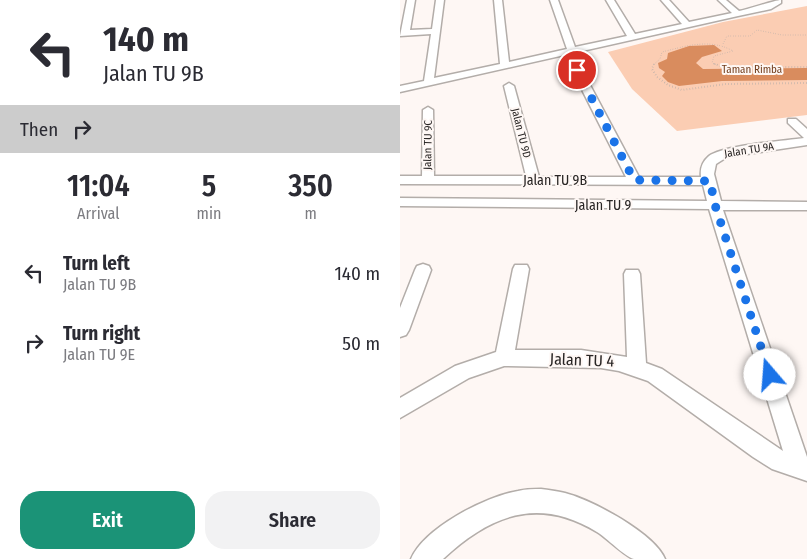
<!DOCTYPE html>
<style>
body{margin:0;font-family:"Fira Sans Condensed",sans-serif;background:#f2f2f3;color:#2b2b33;height:100vh;display:flex;flex-direction:column;font-size:19px;white-space:nowrap}
*{box-sizing:border-box;margin:0}
p{font-size:16px;color:#7c7c81}
.icon{flex:none;width:28px;height:28px;fill:none;stroke:currentColor;stroke-width:2;stroke-linecap:round;stroke-linejoin:round}
.map{position:relative;flex:1;overflow:hidden}
.drawer{display:flex;flex-direction:column;background:#fff;width:400px}
.drawer>*{flex:none}
.guide{background:#fff;color:#2b2b33;overflow:hidden}
.pin{position:absolute;display:grid;place-items:center;width:42px;height:42px;color:#fff;margin:-21px;border:2px solid #fff;border-radius:50%;box-shadow:0 1px 5px #0007}
.me{position:absolute;width:55px;margin:-28px;rotate:342deg;stroke-linejoin:round;filter:drop-shadow(0 0 4px #0008)}
.turn{display:flex;align-items:center;gap:18px;height:105px;padding:0 20px;font-size:22px}
.turn .icon{width:65px;height:65px;stroke-width:2.5}
.turn b{display:block;font-size:35px;line-height:42px}
.then{display:flex;align-items:center;height:48px;padding:0 20px;background:#0003;gap:10px;font-size:19px}
.eta{display:flex;justify-content:space-evenly;align-items:center;height:85px;text-align:center}
.eta b{font-size:30px;font-weight:600;line-height:35px}
.action{display:flex;gap:10px;margin-top:auto;padding:10px 20px}
.action a{flex:1;height:58px;border-radius:20px;background:#1b9377;color:#fff;font-size:20px;font-weight:600;line-height:58px;text-align:center}
.action a+a{background:#f2f2f3;color:#2b2b33}
ul{padding:0;list-style:none}
li{display:flex;align-items:center;gap:15px;height:70px;padding:0 20px}
li div{flex:1}
li b{display:block;font-size:19px}
li em{font-style:normal}
main{display:flex;flex:1;min-height:0}
.map>svg:first-child{display:block}
.green{fill:#fbcdb3}
.water{fill:#d98c5e}
.lines{fill:none;stroke-linecap:round;stroke-linejoin:round}
.minor-casing{stroke:#b3ada9;stroke-width:3}
.path-far1{stroke:#b0aaa8;stroke-width:1;stroke-dasharray:0.5 2;stroke-linecap:butt}
.path{stroke:#b0aaa8;stroke-width:2;stroke-dasharray:0.5 2.5;stroke-linecap:butt}
.minor{fill:#fff;fill-rule:evenodd}
.route{stroke:#1a73e8;stroke-width:9;stroke-dasharray:0 16.2}
.labels{text-anchor:middle;dominant-baseline:central;stroke-width:4;stroke-linejoin:round;paint-order:stroke}
.far-park-label{font-size:11px;fill:#733f1e;stroke:#fef7f4}
.far-street-label{font-size:11px;fill:#292625;stroke:#fef7f4}
.street-label{font-size:14px;fill:#292625;stroke:#fef7f4}
.near-street-label{font-size:16px;fill:#292625;stroke:#fef7f4}
</style>
<main>
<section class="drawer">
<div class="guide">
<div class="turn"><svg class="icon" aria-label="left" viewBox="0 0 24 24"><path d="M17 20v-9H6M10 6l-5 5 5 5"/></svg><div><b>140 m</b>Jalan TU 9B</div></div>
<div class="then">Then<svg class="icon" aria-label="right" viewBox="0 0 24 24"><path d="M7 20v-9h11M14 6l5 5-5 5"/></svg></div>
</div>
<div class="eta">
<div><b>11:04</b><p>Arrival</p></div>
<div><b>5</b><p>min</p></div>
<div><b>350</b><p>m</p></div>
</div>
<ul>
<li><svg class="icon" aria-label="left" viewBox="0 0 24 24"><path d="M17 20v-9H6M10 6l-5 5 5 5"/></svg><div><b>Turn left</b><p>Jalan TU 9B</p></div><em>140 m</em></li>
<li><svg class="icon" aria-label="right" viewBox="0 0 24 24"><path d="M7 20v-9h11M14 6l5 5-5 5"/></svg><div><b>Turn right</b><p>Jalan TU 9E</p></div><em>50 m</em></li>
</ul>
<div class="action"><a>Exit</a><a>Share</a></div>
</section>
<div class="map">
<svg width="407" height="559" viewBox="0 0 407 559">
<rect width="100%" height="100%" fill="#fef7f4"/>
<path class="green" d="M407,6V115L277,131L232,89L208,52L323,22Z"/>
<path class="water" d="M314,45L322,51L302,57L296,63L303,69L407,68V80L322,81L279,86L268,82L262,76L265,72L259,68L258,63L267,59L268,53L289,46Z"/>
<g class="lines">
<g class="minor-casing">
<path id="minor" d="M7,0H15L10,30L32,29L36,0H44L34,78L100,64L94,0H102L109,62L167,49L150,0H158L175,47L227,36L206,0H214L235,34L282,24L261,0H269L289,22L332,13L318,0H326L339,11C350,9 375,0 381,0V3L371,9L338,16L0,92V86L24,81L31,34L0,36Z
M177,67L182,70L239,177H301C300,169 302,162 309,156C324,145 384,141 404,138L388,123V119H396L407,129V145L327,157L316,164L314,174L321,201L407,202V210H323L407,457V481L372,469L353,457L248,381L219,371L201,368L104,366L69,378L0,418V398L55,366L96,352L113,269L115,265H127L129,269L115,350H181L227,357L224,274L226,270H238L240,274L246,363L262,369L383,451L309,209L0,206V198L307,201L303,185L0,184V176H22L23,110L28,107L33,110L34,176H126L104,86L109,83L114,86L139,177H226L172,70Z
M23,264L29,266L31,270L9,330L6,335L0,337V308L15,270L17,266Z
M141,489C149,490 157,491 165,493C192,500 254,533 265,559C255,559 243,559 234,559C225,557 207,538 197,532C138,496 90,515 43,559H11C24,528 86,496 118,491C126,489 134,489 141,489Z"/>
</g>
<path class="path-far1" d="M323,44L327,36H350L357,30L382,35H407
M253,65L260,59L262,52C286,46 310,38 333,51L314,56L312,63L318,65"/>
<path class="path" d="M254,64L252,69L257,77L268,85L282,90L326,84L407,83
M314,64L326,67H407"/>
<use href="#minor" class="minor"/>
</g>
<g class="lines">
<path class="route" d="M177,70L234,180L310,181L315,205L370,375"/>
</g>
<g class="labels">
<g class="far-park-label">
<text x="352" y="69">Taman Rimba</text>
</g>
<g class="far-street-label">
<text transform="translate(121 133) rotate(76)">Jalan TU 9D</text>
<text transform="translate(28 145) rotate(-89)">Jalan TU 9C</text>
<text transform="translate(349 150) rotate(-9)">Jalan TU 9A</text>
</g>
<g class="street-label">
<text x="155" y="180">Jalan TU 9B</text>
<text x="203" y="205">Jalan TU 9</text>
</g>
<g class="near-street-label">
<text transform="translate(182 360) rotate(2)">Jalan TU 4</text>
</g>
</g>
</svg>
<div class="pin" style="left:177px;top:70px;background:#d93025"><svg class="icon" aria-label="arrive" viewBox="0 0 24 24"><path d="M6 21V4h12l-3 4 3 4H6"/></svg></div>
<svg class="me" style="left:370px;top:375px" viewBox="-20 -20 40 40"><circle r="19" fill="#fff"/><path d="M0-13L10 11 0 6-10 11z" fill="#1a73e8"/></svg>
</div>
</main>
